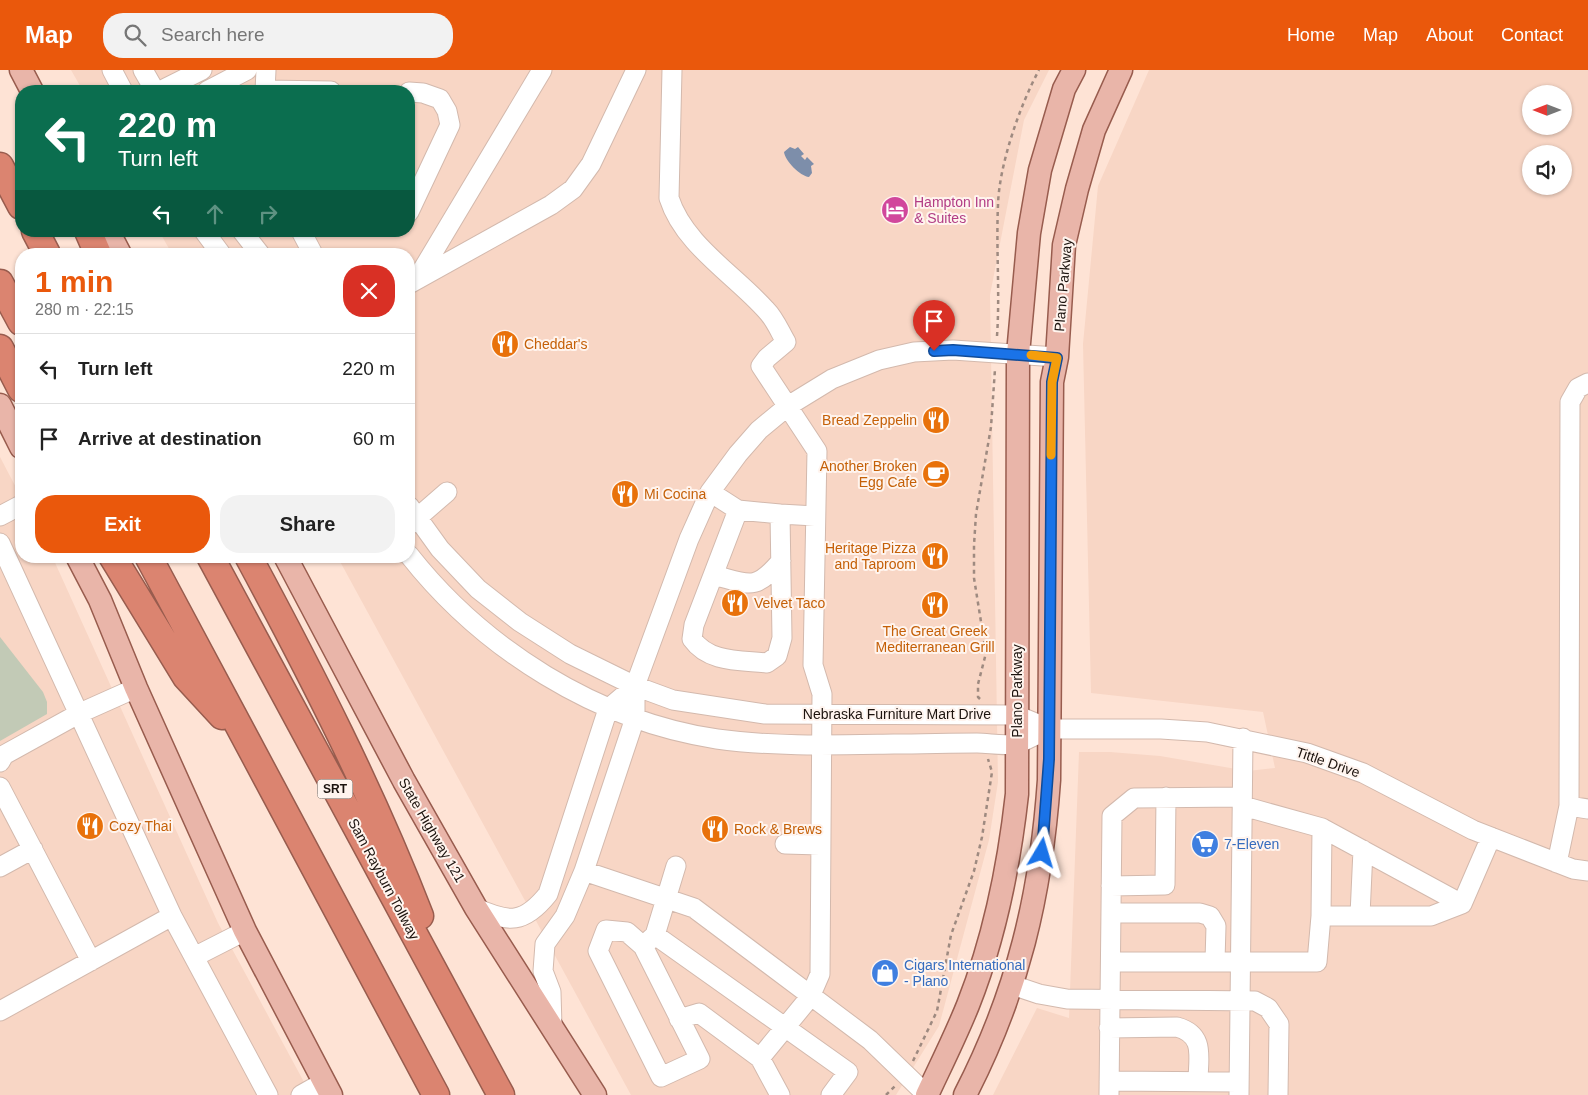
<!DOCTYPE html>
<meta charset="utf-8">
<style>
body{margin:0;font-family:Helvetica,sans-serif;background:#f2f2f2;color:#222;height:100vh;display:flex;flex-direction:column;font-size:19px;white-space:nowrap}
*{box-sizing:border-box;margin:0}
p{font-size:16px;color:#767676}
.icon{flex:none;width:28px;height:28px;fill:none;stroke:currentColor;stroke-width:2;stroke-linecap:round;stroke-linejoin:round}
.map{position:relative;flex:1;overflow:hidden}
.sheet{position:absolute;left:15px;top:178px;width:400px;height:315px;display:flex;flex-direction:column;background:#fff;border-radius:20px;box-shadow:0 1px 4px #0004}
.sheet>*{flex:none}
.hud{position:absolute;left:15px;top:15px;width:400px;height:152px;border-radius:20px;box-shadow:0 1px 4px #0004;background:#0b6e4f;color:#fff;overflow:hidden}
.needle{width:32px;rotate:270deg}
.controls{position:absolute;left:1522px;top:15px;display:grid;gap:10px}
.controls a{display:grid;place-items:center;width:50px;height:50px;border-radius:50%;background:#fff;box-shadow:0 1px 4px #0004;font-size:25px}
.pin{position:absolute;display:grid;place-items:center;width:42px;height:42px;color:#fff;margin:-51px -21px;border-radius:50% 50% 50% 0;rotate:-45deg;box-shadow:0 0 5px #0007}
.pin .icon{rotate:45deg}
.me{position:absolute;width:55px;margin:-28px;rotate:7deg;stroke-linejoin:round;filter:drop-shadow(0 0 4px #0008)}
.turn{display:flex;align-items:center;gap:18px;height:105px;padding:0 20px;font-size:22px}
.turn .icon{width:65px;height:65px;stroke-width:2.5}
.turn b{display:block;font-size:35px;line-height:42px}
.lanes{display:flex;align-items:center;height:48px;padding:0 20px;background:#0003;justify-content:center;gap:25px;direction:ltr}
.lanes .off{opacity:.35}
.round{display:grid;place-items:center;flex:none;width:52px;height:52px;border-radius:20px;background:#f2f2f2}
.summary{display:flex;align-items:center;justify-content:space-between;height:85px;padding:0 20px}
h1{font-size:30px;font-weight:700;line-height:38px;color:#ea580c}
.button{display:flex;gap:10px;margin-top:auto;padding:10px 20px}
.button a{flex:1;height:58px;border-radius:20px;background:#ea580c;color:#fff;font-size:20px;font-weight:700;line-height:58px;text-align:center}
.button a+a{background:#f2f2f2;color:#222}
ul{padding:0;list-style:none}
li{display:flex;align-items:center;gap:15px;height:70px;padding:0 20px;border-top:1px solid #e0e0e0}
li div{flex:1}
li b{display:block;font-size:19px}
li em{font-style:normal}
header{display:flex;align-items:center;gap:30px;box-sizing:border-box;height:70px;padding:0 25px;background:#ea580c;color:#fff}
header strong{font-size:24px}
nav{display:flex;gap:28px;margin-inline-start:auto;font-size:18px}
.search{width:350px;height:45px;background:#f2f2f2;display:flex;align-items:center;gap:12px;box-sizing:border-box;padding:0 18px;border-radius:20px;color:#767676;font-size:19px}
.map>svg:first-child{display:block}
.built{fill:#f8d6c5;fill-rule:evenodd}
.green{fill:#c2cab6}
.water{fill:#7d8eaa}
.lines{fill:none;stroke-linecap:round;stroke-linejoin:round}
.minor-casing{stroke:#d3b9ad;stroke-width:21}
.major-casing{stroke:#985c4e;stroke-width:25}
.highway-casing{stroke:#985c4e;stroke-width:29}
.path{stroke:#9e8a80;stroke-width:2.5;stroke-dasharray:4 4;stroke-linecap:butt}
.minor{stroke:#fff;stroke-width:19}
.major{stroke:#e9b5a9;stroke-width:22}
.highway{stroke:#db8470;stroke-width:26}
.route-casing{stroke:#114b97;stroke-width:12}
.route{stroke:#1a73e8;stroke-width:9}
.slow{stroke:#f59e0b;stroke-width:9}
.labels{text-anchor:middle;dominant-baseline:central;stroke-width:4;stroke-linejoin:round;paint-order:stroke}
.shield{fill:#fff4ee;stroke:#605651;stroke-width:1}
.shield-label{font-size:12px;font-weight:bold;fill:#1c130e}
.hotel-label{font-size:14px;fill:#b23c85;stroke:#fff4ee;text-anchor:start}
.street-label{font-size:14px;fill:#1c130e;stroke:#fff4ee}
.food-label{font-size:14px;fill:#c56008;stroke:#fff4ee;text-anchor:start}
.shop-label{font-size:14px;fill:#366cbe;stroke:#fff4ee;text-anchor:start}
</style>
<header>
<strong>Map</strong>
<div class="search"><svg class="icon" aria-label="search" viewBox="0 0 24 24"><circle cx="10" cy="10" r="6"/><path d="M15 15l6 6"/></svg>Search here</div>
<nav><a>Home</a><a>Map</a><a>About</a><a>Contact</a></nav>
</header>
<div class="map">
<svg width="1588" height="1025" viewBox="0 0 1588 1025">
<rect width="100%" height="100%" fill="#fee3d5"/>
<path class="built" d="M71,0H1049L1024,50L990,225L998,712L989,770L939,956L896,1025H631L337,486H409V184H172L159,161H409V21H83Z
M1149,0H1588V1025H993L1037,938L1069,948L1079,682H1110L1160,686L1248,701L1275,698L1263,642L1091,623L1083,274L1098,116ZM1531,24H1564V56H1531ZM1531,84H1564V116H1531Z
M0,387L21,427V486H52L218,853L311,1025H0Z"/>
<path class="green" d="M0,567L43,622L47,632V644L0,671Z"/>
<path class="water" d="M790,77L795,79L798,77L804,84L801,86L805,90L807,87L814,94L811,96L812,103L809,107C800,106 785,91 784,82Z"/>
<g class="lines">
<g class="minor-casing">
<path id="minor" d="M112,0L123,21
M143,0L155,21
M672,0L669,128C684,175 734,204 766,240C775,249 780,262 786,272L767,288L761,296L817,381L813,595L822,624L820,904L810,927L760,988
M265,20L331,21
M160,21L202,0
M207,21L247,0
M265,21L266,0
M409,22L423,23L440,29L447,41L450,55L409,142
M204,161L221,184
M242,161L260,184
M301,161L313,184
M417,209L542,0
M409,214L551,135L573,119L591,94L636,0
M710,422L738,440L694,555L692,569C709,593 740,590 767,593L777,586L782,568L780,444L738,440
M409,436L440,479L478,519L520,552L570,584L635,616L673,630L765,644L1016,645L1050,659H1161L1207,662L1307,683L1363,703L1473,760L1573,799L1588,801
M780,444L815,446
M0,446L21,435
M409,455L447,422
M0,473L172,846L268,1025
M409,485C483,579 597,651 717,669C775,677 835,675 894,674C922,674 950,673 977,673C990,673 1007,677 1019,673C1029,669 1039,663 1050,659
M713,505C749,514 755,522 781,491
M0,692L4,685L80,643L136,618
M0,717L91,891
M1243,736L1322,758L1321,846
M1569,736L1588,739
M1322,758L1462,834
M785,774L820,775
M1557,793L1569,736L1570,332L1578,318L1588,313
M0,797L33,779
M584,801L694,838L870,970L927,1025
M1111,816L1165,815L1166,727
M476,838C509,853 524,854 548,824L608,639L635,616
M1111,843H1200L1210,846L1216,856L1215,891
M1360,845L1363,780
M606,860L627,862L643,876L700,989L661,1007L598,881Z
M655,865L676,796
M643,876L655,865L848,1002L831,1025
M194,887L245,861
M1111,892H1317L1321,846H1431L1462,834L1491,767
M1012,915L1039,924L1067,929L1255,931L1268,938L1279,954L1278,1025
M0,941L172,846
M679,949L699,943L760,988L780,1025
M552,956L551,922L543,901L545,874L565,846L584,801L635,648V616L689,469L710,422L738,384L759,360L788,336L832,309L879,290L914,282L953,280L1057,287
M1109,958L1177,957C1206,965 1198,988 1198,1012
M1109,1011L1239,1012
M301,1025L324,1012
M1109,1025L1112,746L1134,728L1242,727
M1239,1025L1243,668"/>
</g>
<g class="major-casing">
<path id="major" d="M21,0L32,21
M108,161L120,184
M0,335L21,377
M77,486L100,530L136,618L245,861L331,1025
M285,486L404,711L476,838L595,1025
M927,1025C941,995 956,965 968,935C995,867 1009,796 1017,724L1018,284L1029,163L1040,100L1064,19L1074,0
M965,1025C1018,922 1041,825 1049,710L1052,312L1057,287L1064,175L1077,119L1094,60L1121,0"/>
</g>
<g class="highway-casing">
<path id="highway" d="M0,96L21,136
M35,161L47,184
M88,161L98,184
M0,213L21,252
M0,278L21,319
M112,486L186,607L222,646
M148,486L436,1025
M210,486L501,1025
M248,486C311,603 372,722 420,846"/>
</g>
<path class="path" d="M997,266C1000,223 996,179 998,135C999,95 1020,35 1039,0
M980,629L978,627V614L986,583L974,508V475L976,444L991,357L995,299
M913,991L937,941L951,865L974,801L982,767L992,702L988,689
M886,1025L896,1015"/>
<use href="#minor" class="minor"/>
<use href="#major" class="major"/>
<use href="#highway" class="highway"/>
</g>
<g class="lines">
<g class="route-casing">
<path id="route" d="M934,281L953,280L1057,288L1052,312L1049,689L1042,783"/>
</g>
<use href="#route" class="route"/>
<path class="slow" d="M1031,285L1057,288L1052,312L1051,385"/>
</g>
<defs>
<g id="hotel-disc" transform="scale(1.4375)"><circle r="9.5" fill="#d1479c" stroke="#fff4ee"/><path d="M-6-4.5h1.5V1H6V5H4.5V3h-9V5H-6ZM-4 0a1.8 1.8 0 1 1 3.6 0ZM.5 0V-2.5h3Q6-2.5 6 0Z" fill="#fff"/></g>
<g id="restaurant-disc" transform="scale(1.4375)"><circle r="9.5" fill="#e8710a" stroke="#fff4ee"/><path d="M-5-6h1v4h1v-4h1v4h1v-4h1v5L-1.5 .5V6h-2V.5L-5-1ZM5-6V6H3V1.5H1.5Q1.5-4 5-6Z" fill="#fff"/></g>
<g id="cafe-disc" transform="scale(1.4375)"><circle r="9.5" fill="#e8710a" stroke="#fff4ee"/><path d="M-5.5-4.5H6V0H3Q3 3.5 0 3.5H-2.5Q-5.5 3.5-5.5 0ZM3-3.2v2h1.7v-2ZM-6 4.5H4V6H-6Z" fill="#fff"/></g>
<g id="supermarket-disc" transform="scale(1.4375)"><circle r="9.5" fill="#3f7fe0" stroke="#fff4ee"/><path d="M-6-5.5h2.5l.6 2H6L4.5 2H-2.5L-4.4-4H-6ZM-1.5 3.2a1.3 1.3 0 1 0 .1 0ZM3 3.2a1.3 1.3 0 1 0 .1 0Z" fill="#fff"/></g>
<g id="shop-disc" transform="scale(1.4375)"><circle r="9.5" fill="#3f7fe0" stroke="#fff4ee"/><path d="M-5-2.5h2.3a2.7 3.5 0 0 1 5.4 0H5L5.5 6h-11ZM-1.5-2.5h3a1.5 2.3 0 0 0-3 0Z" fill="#fff"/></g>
</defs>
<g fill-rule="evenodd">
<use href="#hotel-disc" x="895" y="140"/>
<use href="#restaurant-disc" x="505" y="274"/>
<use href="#restaurant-disc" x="936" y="350"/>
<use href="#cafe-disc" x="936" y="404"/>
<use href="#restaurant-disc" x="625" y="424"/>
<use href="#restaurant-disc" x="935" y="486"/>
<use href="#restaurant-disc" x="735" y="533"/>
<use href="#restaurant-disc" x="935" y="535"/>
<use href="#restaurant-disc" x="90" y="756"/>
<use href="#restaurant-disc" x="715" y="759"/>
<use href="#supermarket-disc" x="1205" y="774"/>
<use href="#shop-disc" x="885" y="903"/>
</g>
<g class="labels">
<rect class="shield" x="317.5" y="709.5" width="35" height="19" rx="4"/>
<g class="shield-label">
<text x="335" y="719">SRT</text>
</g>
<g class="hotel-label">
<text x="914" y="132">Hampton Inn<tspan x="914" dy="16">&amp; Suites</tspan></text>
</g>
<g class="street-label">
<text transform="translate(1063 215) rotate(-85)">Plano Parkway</text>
<text transform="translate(1017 621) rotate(-90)">Plano Parkway</text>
<text x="897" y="644">Nebraska Furniture Mart Drive</text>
<text transform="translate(1328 692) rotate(19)">Tittle Drive</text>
<text transform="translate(432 760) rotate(60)">State Highway 121</text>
<text transform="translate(384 809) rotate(62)">Sam Rayburn Tollway</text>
</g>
<g class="food-label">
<text x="524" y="274">Cheddar's</text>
<text x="917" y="350" text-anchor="end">Bread Zeppelin</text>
<text x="917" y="396" text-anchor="end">Another Broken<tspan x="917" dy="16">Egg Cafe</tspan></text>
<text x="644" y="424">Mi Cocina</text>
<text x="916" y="478" text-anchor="end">Heritage Pizza<tspan x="916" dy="16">and Taproom</tspan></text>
<text x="754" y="533">Velvet Taco</text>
<text x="935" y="561" text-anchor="middle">The Great Greek<tspan x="935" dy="16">Mediterranean Grill</tspan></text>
<text x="109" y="756">Cozy Thai</text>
<text x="734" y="759">Rock &amp; Brews</text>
</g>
<g class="shop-label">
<text x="1224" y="774">7-Eleven</text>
<text x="904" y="895">Cigars International<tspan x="904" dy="16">- Plano</tspan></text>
</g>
</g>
</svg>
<div class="controls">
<a><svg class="needle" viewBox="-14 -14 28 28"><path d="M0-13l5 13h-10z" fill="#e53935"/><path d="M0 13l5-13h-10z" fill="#767676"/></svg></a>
<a><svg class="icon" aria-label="sound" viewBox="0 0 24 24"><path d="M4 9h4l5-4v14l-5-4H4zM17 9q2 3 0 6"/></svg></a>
</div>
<div class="pin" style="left:934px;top:281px;background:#d93025"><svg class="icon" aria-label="arrive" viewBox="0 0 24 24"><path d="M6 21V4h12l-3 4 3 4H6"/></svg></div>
<svg class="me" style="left:1042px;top:783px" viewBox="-20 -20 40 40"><path d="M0-17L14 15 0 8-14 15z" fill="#1a73e8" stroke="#fff" stroke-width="4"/></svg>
<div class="hud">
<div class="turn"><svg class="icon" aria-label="left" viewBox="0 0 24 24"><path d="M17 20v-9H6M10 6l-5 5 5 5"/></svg><div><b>220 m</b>Turn left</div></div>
<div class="lanes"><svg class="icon" aria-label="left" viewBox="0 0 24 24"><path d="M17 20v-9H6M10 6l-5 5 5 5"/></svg><svg class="icon off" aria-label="ahead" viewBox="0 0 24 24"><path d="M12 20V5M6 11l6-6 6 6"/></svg><svg class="icon off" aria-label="right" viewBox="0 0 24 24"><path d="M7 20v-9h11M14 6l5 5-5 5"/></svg></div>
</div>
<section class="sheet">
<div class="summary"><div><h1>1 min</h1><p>280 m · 22:15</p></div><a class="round" style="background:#d93025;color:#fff"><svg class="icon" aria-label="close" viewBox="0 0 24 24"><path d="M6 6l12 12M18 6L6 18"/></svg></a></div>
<ul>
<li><svg class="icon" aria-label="left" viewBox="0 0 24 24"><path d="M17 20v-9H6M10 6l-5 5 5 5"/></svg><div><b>Turn left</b></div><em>220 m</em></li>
<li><svg class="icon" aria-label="arrive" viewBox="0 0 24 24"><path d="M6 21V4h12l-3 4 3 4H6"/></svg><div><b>Arrive at destination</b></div><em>60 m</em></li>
</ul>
<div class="button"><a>Exit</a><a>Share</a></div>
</section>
</div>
